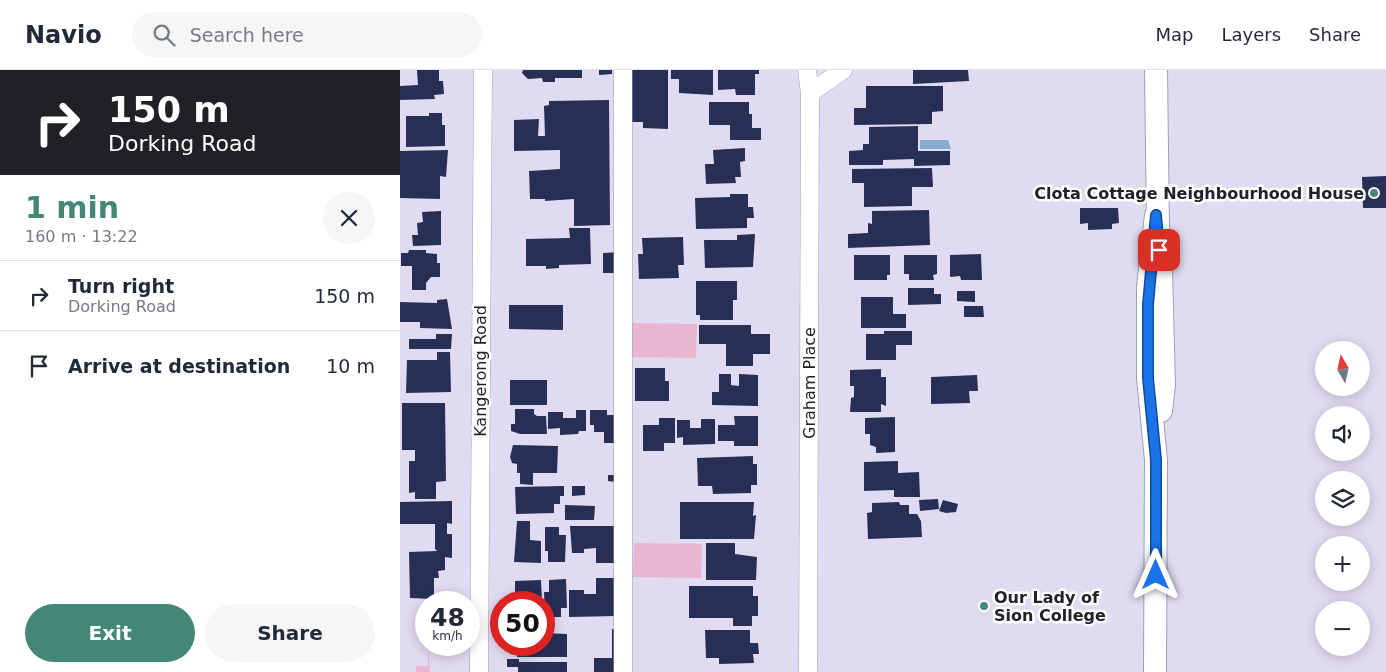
<!DOCTYPE html>
<meta charset="utf-8">
<style>
body{margin:0;font-family:"DejaVu Sans",sans-serif;background:#f6f6f7;color:#1f2937;height:100vh;display:flex;flex-direction:column;font-size:19px;white-space:nowrap}
*{box-sizing:border-box;margin:0}
p{font-size:16px;color:#747a83}
.icon{flex:none;width:28px;height:28px;fill:none;stroke:currentColor;stroke-width:2;stroke-linecap:round;stroke-linejoin:round}
.map{position:relative;flex:1;overflow:hidden}
.side{display:flex;flex-direction:column;background:#fff;width:400px}
.side>*{flex:none}
.hud{background:#202124;color:#fff;overflow:hidden}
.needle{width:32px;rotate:351deg}
.fabs{position:absolute;left:915px;top:271px;display:grid;gap:10px}
.fabs a{display:grid;place-items:center;width:55px;height:55px;border-radius:50%;background:#fff;box-shadow:0 2px 12px #0003;font-size:25px}
.speed{position:absolute;left:15px;top:521px;display:flex;gap:10px;font-size:25px;font-weight:700;text-align:center}
.speed>*{display:grid;place-content:center;width:65px;height:65px;border-radius:50%;background:#fff;box-shadow:0 2px 12px #0003;line-height:1}
.speed small{font-size:12px;font-weight:400}
.speed .limit{border:8px solid #d22;background:#fff;color:#111}
.pin{position:absolute;display:grid;place-items:center;width:42px;height:42px;color:#fff;margin:-21px;border-radius:10px;box-shadow:0 2px 8px #0006}
.me{position:absolute;width:55px;margin:-28px;rotate:0deg;stroke-linejoin:round;filter:drop-shadow(0 0 4px #0008)}
.turn{display:flex;align-items:center;gap:18px;height:105px;padding:0 25px;font-size:22px}
.turn .icon{width:65px;height:65px;stroke-width:2.5}
.turn b{display:block;font-size:35px;line-height:42px}
.round{display:grid;place-items:center;flex:none;width:52px;height:52px;border-radius:26px;background:#f6f6f7}
.summary{display:flex;align-items:center;justify-content:space-between;height:85px;padding:0 25px}
h1{font-size:30px;font-weight:700;line-height:38px;color:#458777}
.primary-button{display:flex;gap:10px;margin-top:auto;padding:10px 25px}
.primary-button a{flex:1;height:58px;border-radius:30px;background:#458777;color:#fff;font-size:20px;font-weight:700;line-height:58px;text-align:center}
.primary-button a+a{background:#f6f6f7;color:#1f2937}
ul{padding:0;list-style:none}
li{display:flex;align-items:center;gap:15px;height:70px;padding:0 25px;border-top:1px solid #e0e1e3}
li div{flex:1}
li b{display:block;font-size:19px}
li em{font-style:normal}
header{display:flex;align-items:center;gap:30px;box-sizing:border-box;height:70px;padding:0 25px;background:#fff;border-bottom:1px solid #e0e1e3}
header strong{font-size:24px}
nav{display:flex;gap:28px;margin-inline-start:auto;font-size:18px}
.search{width:350px;height:45px;background:#f6f6f7;display:flex;align-items:center;gap:12px;box-sizing:border-box;padding:0 18px;border-radius:28px;color:#747a83;font-size:19px}
main{display:flex;flex:1;min-height:0}
.map>svg:first-child{display:block}
.green{fill:#e9b6cf}
.water{fill:#86aad0}
.building{fill:#282f55}
.lines{fill:none;stroke-linecap:round;stroke-linejoin:round}
.minor-casing{stroke:#a39db4;stroke-width:19}
.major-casing{stroke:#a39db4;stroke-width:24}
.minor{stroke:#fff;stroke-width:18}
.major{stroke:#fff;stroke-width:22}
.route-casing{stroke:#114b97;stroke-width:12}
.route{stroke:#1a73e8;stroke-width:9}
.poi-dot{fill:#458777;stroke:#fff;stroke-width:2}
.labels{text-anchor:middle;dominant-baseline:central;stroke-width:5;stroke-linejoin:round;paint-order:stroke}
.poi-label{font-size:16px;font-weight:bold;fill:#232029;stroke:#fff;text-anchor:end}
.street-label{font-size:16px;fill:#232029;stroke:#fff}
</style>
<header>
<strong>Navio</strong>
<div class="search"><svg class="icon" aria-label="search" viewBox="0 0 24 24"><circle cx="10" cy="10" r="6"/><path d="M15 15l6 6"/></svg>Search here</div>
<nav><a>Map</a><a>Layers</a><a>Share</a></nav>
</header>
<main>
<section class="side">
<div class="hud">
<div class="turn"><svg class="icon" aria-label="right" viewBox="0 0 24 24"><path d="M7 20v-9h11M14 6l5 5-5 5"/></svg><div><b>150 m</b>Dorking Road</div></div>
</div>
<div class="summary"><div><h1>1 min</h1><p>160 m · 13:22</p></div><a class="round"><svg class="icon" aria-label="close" viewBox="0 0 24 24"><path d="M6 6l12 12M18 6L6 18"/></svg></a></div>
<ul>
<li><svg class="icon" aria-label="right" viewBox="0 0 24 24"><path d="M7 20v-9h11M14 6l5 5-5 5"/></svg><div><b>Turn right</b><p>Dorking Road</p></div><em>150 m</em></li>
<li><svg class="icon" aria-label="arrive" viewBox="0 0 24 24"><path d="M6 21V4h12l-3 4 3 4H6"/></svg><div><b>Arrive at destination</b></div><em>10 m</em></li>
</ul>
<div class="primary-button"><a>Exit</a><a>Share</a></div>
</section>
<div class="map">
<svg width="986" height="602" viewBox="0 0 986 602">
<rect width="100%" height="100%" fill="#e1daf3"/>
<path class="green" d="M230,253L297,254L296,288L229,287Z
M234,473L302,474L301,508L233,507Z
M28,575L30,602H16V596H28Z"/>
<path class="water" d="M520,70H548L551,79H520Z"/>
<path class="building" d="M17,0H39V11H43L44,24L34,25L35,29L0,30V16L18,15Z
M123,0H182V8H155V12H143L142,8L128,9L122,3Z
M199,0H212V4L199,5Z
M231,0H268V59L243,58V52H231Z
M271,0H313V25L279,23V9H271Z
M318,0H359V4H355V25H336L335,19L318,20Z
M513,0H568L569,11L513,14Z
M466,16H543V41L532,42V54L454,55V38H466Z
M209,30L210,155L174,156V129L145,131V129H130L129,101L160,99V80L114,81V50L139,49L138,66H145L144,36L149,35V31Z
M309,32H349V44H352V58H361V70H330V55H309Z
M29,43H42V55H45V76L6,77V46H29Z
M518,56V81H550V95L514,96V89L483,90V95H449V81L463,80V74H469V57Z
M345,78V91L340,92L341,107H335L336,113L306,114L305,94H314L313,80Z
M48,80L46,107L40,106V129L0,128V81Z
M532,98L533,117H512V136L464,137V113H452V99Z
M986,106V138H963L962,107Z
M330,124H348V137H353L354,148H347V158L296,159L295,128L330,127Z
M680,138H718L719,153L712,154V159L688,160V153L680,154Z
M529,140L530,175L448,178V164L468,163V153L472,154V141Z
M41,141V175L13,176L12,165H18L17,153L23,152L22,142Z
M169,158H190L191,194L159,195V198L146,199V196H126V169L170,168Z
M355,164L353,197L305,198L304,170H337V165Z
M283,167L284,195H278L279,208L239,209L238,184H243L242,168Z
M9,180H26V183L37,184V193H40V207H31L26,213V220H12V196H1V183H8Z
M220,182V203H203V183Z
M581,184L582,210H561L560,206L550,207V185Z
M454,185H490V205H487V210H454Z
M504,185H537V204L533,205L534,210H509V204H504Z
M296,211H337V230H333V250H300V245H296Z
M508,218H534V224H541V234L508,235Z
M557,221H575V232L557,231Z
M461,227H493V244H506V258H461Z
M47,229L52,259L20,258V252H0V232L37,233V230Z
M109,235H163V260L109,259Z
M564,236H583L584,247H564Z
M299,255H351V264H370V284H353V296H326V274H299Z
M484,261H512V275H496V290H466V264H484Z
M36,264H52L51,279H9V269H36Z
M37,282H50L51,322L6,323L7,290H37Z
M235,298H265V311H269V331H235Z
M481,299V307H486V336L481,334V342H450L451,328L454,327V316H450V300Z
M319,304H331V315L339,316V304L358,305V336L312,335V322H319Z
M577,305L578,321H569L570,333L531,334V307Z
M110,310H147V335H110Z
M2,333H45L46,411L36,412V429H15V422L9,423V391H15V380H2Z
M115,339H134V344L137,346H146L147,364H120L111,361V354H115Z
M176,340H186V361H179L178,364L160,365V358L148,359V342H163V348H176Z
M190,340H207V345H220L221,373H204V362H194V355H190Z
M334,346H358V376H334V371H318V355H335Z
M495,347V382L476,383V377L470,375V364H465V348Z
M259,348H275V373H264V381H243V355H259Z
M301,349H315V374L283,375V367L277,368V350H290V358H301Z
M113,375L158,376L157,403H133V415L120,414V403H117V394L112,393L110,387Z
M353,386V394H357V415H351V423L313,424L312,416H298L297,388Z
M498,391V403L519,402L520,427H494V420L464,421V392Z
M208,405H215V412L208,411Z
M164,416V426H160V434H154V443L116,444L115,417Z
M172,416H185V425L172,426Z
M538,429L539,439L520,441L519,430Z
M543,430L558,434L556,442L546,443L539,441Z
M52,431V454L47,453V464H52V488L45,487V500L38,501L39,508H34V529L10,528L9,482L37,481L35,479V454H0V432Z
M280,432H354L353,446L356,445L354,469H280Z
M499,432L500,435H509V444H517L521,451L522,467L468,469L467,443L472,442V433Z
M165,435L195,436L194,450H165Z
M117,451H130V470L141,471V493L114,492Z
M170,456H214V493H196V478L184,479V483H172Z
M145,457H159V465H166L165,492H148V481H145Z
M306,473H335V484L357,487L356,510H306Z
M196,508H216V546L169,547V520H184V524H196Z
M166,509L167,538H161V547H145L144,522H149V510Z
M141,510L142,532H115V511Z
M289,516H353V526H358V546H352V556H333V548H289Z
M212,559L221,560L220,602H194V588H212Z
M305,560H350V573H358L359,584H353L354,593L319,594V588H306Z
M144,563L167,564V587H117L118,575H144Z
M107,589H119V592H167V602H118V597H107Z"/>
<g class="lines">
<g class="minor-casing">
<path id="minor" d="M407,0L410,23L408,602
M410,23L443,0
M79,602L83,0
M223,602V0"/>
</g>
<g class="major-casing">
<path id="major" d="M756,0L758,159
M761,201L764,315L761,341
M755,602L756,390L748,308V217L756,145"/>
</g>
<use href="#minor" class="minor"/>
<use href="#major" class="major"/>
</g>
<g class="lines">
<g class="route-casing">
<path id="route" d="M756,505V390L748,308V235L756,145L759,180"/>
</g>
<use href="#route" class="route"/>
</g>
<g class="poi-dot">
<circle cx="974" cy="123" r="5"/>
<circle cx="584" cy="536" r="5"/>
</g>
<g class="labels">
<g class="poi-label">
<text x="964" y="123">Clota Cottage Neighbourhood House</text>
<text x="594" y="527" text-anchor="start">Our Lady of<tspan x="594" dy="18">Sion College</tspan></text>
</g>
<g class="street-label">
<text transform="translate(80 301) rotate(-90)">Kangerong Road</text>
<text transform="translate(409 313) rotate(-90)">Graham Place</text>
</g>
</g>
</svg>
<div class="fabs">
<a><svg class="needle" viewBox="-14 -14 28 28"><path d="M0-13l5 13h-10z" fill="#e53935"/><path d="M0 13l5-13h-10z" fill="#747a83"/></svg></a>
<a><svg class="icon" aria-label="sound" viewBox="0 0 24 24"><path d="M4 9h4l5-4v14l-5-4H4zM17 9q2 3 0 6"/></svg></a>
<a><svg class="icon" aria-label="layers" viewBox="0 0 24 24"><path d="M12 4l9 5-9 5-9-5zM3 14l9 5 9-5"/></svg></a>
<a>+</a>
<a>−</a>
</div>
<div class="speed"><div>48<small>km/h</small></div><div class="limit">50</div></div>
<div class="pin" style="left:759px;top:180px;background:#d93025"><svg class="icon" aria-label="arrive" viewBox="0 0 24 24"><path d="M6 21V4h12l-3 4 3 4H6"/></svg></div>
<svg class="me" style="left:756px;top:505px" viewBox="-20 -20 40 40"><path d="M0-17L14 15 0 8-14 15z" fill="#1a73e8" stroke="#fff" stroke-width="4"/></svg>
</div>
</main>
